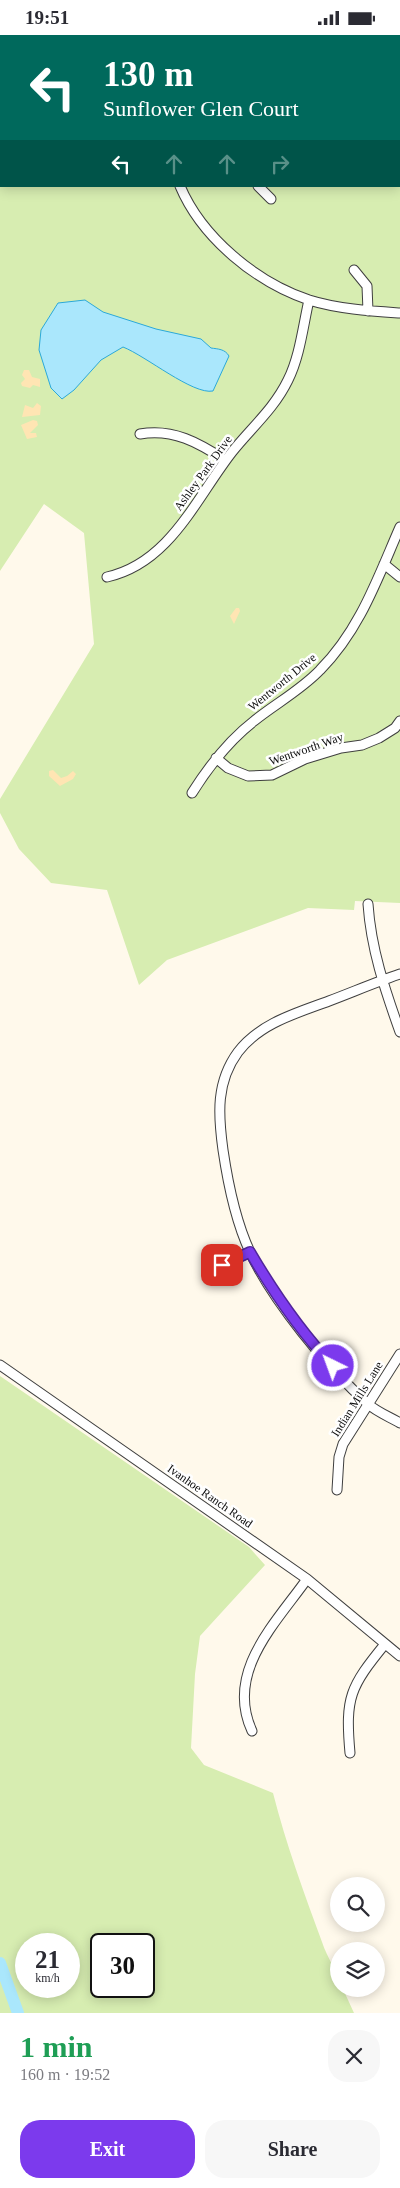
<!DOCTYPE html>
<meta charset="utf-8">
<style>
body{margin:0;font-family:Georgia,serif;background:#f7f7f7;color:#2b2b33;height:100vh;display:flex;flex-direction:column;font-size:19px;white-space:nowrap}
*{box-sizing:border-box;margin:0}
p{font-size:16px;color:#7c7c81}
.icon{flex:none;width:28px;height:28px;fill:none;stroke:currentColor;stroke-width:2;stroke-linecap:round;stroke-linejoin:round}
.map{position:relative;height:1978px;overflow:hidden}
.sheet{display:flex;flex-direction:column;background:#fff;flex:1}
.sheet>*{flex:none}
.banner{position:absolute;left:0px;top:0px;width:400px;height:152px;box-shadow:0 2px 12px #0003;background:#00695c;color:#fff;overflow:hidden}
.buttons{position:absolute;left:330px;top:1842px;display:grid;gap:10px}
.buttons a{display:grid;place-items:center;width:55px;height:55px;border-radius:50%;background:#fff;box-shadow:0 2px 12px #0003;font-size:25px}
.speed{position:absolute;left:15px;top:1898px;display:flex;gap:10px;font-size:25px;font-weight:700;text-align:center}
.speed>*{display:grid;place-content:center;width:65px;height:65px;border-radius:50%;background:#fff;box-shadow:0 2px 12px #0003;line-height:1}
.speed small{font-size:12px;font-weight:400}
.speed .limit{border:2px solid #111;border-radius:8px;background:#fff;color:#111}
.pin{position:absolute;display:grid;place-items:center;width:42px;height:42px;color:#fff;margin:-21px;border-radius:10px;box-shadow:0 2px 8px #0006}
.me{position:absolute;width:55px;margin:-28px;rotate:318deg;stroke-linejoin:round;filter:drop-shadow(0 0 4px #0008)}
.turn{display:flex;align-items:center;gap:18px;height:105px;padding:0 20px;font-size:22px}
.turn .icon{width:65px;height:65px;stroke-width:2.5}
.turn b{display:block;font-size:35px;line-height:42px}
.lanes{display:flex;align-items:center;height:48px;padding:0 20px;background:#0003;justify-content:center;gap:25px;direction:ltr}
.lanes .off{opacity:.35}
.round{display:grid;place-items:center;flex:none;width:52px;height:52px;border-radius:20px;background:#f7f7f7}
.summary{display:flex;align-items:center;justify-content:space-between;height:85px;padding:0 20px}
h1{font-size:30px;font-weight:800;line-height:38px;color:#1e9e55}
.cta{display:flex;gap:10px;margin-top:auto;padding:10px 20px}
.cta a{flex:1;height:58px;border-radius:20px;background:#7c3aed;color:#fff;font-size:20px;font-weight:800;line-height:58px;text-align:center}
.cta a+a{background:#f7f7f7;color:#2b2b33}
.status{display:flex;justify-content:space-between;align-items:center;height:35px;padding:0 25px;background:#fff;direction:ltr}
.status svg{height:14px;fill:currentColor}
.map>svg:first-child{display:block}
.green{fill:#d7edb1;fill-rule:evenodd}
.sand{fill:#ffe5b3}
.water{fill:#aae7fc;stroke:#2ba9d9}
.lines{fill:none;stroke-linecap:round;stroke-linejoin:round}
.river{stroke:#aae7fc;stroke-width:12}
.minor-casing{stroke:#3f3f3f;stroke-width:11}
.minor{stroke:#fff;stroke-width:9}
.route-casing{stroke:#51269a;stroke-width:12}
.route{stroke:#7c3aed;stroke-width:9}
.labels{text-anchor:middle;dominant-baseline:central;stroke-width:5;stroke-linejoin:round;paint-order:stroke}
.street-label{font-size:12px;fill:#0c0c0c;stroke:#fff}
</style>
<div class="status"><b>19:51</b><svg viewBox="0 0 49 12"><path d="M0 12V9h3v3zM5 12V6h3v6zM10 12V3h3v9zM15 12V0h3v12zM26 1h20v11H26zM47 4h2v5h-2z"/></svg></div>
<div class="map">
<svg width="400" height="1978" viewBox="0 0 400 1978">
<rect width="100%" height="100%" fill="#fff9eb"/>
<path class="green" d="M0,0L361,1H1V151H399V98L400,100V868L355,866L354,875L308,873L167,925L139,950L107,855L51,848L19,814L0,778V764L94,609L84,498L44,469L0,536Z
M0,1341L249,1512L265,1530L200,1601L195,1639L191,1713L204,1730L273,1758C286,1809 304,1858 322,1907C327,1923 339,1937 339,1954H343L354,1978H0ZM26,1909H69V1951H26ZM101,1909H144V1951H101Z"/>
<path class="sand" d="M24,335H29L32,342L40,344V352L33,350L30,353L22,351L21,348L25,344L22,340Z
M37,368L41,371L40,380L22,382L25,370L33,373Z
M33,385L37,386L38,390L30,398H36L37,402L27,404L21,390Z
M236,573H239L240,576L234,589L230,581Z
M53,735L61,743L67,741L73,736L76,739L73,744L60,751L49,741V736Z"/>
<path class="water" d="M85,265L103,277L156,294L201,304L211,313C218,314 225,314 229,321L213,356C193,360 146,321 123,312L101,325L74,355L62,364L51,353L39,315L41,295L58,268Z"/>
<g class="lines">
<path class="river" d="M0,1928L18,1978"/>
<g class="minor-casing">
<path id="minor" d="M133,0L134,1
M180,151C202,203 256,247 309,265C338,274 370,276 400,278
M258,151L271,164
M354,235L367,251L368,276
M140,399C173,393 199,408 225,425
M384,529L400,542
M107,542C170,528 196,463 232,417C251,393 274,374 288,345C300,321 303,291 309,265
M216,723L228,733L248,741L272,740L305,724L341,713L362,710L379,703L395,693L400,686
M192,758C209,731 228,706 254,686C275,669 301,655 320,635C360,595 378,542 400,492
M368,869C371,914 385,955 400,997
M400,939C376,947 353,957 329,966C297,978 260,988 238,1017C216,1047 218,1079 223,1115C228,1149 235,1185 250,1217C273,1266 327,1332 368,1369C377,1377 390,1382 400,1388
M208,1237L250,1217
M0,1330L307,1544L400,1621
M337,1455L339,1422L343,1409L400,1319
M252,1696C225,1637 275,1589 307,1544
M350,1718C345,1662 350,1652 385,1609"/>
</g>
<use href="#minor" class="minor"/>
</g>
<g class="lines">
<g class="route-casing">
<path id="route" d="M222,1230L250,1217C274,1258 300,1296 333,1331"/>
</g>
<use href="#route" class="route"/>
</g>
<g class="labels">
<g class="street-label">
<text transform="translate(203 438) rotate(-54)">Ashley Park Drive</text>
<text transform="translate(282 647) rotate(-39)">Wentworth Drive</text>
<text transform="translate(306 714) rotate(-19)">Wentworth Way</text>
<text transform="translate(357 1364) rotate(-58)">Indian Mills Lane</text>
<text transform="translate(210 1461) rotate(35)">Ivanhoe Ranch Road</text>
</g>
</g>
</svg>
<div class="buttons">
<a><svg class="icon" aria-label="search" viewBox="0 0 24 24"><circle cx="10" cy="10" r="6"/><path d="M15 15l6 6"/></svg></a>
<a><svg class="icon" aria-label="layers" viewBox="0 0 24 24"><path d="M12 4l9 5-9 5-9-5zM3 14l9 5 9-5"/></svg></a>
</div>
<div class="speed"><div>21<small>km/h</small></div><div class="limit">30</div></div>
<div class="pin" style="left:222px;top:1230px;background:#d93025"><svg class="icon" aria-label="arrive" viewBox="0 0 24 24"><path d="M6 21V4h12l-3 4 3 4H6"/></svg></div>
<svg class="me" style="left:333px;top:1331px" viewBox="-20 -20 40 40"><circle r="17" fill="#7c3aed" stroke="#fff" stroke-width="3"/><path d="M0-11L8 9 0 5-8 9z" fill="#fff"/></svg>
<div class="banner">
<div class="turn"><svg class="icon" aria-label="left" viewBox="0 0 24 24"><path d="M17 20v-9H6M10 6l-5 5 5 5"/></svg><div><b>130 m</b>Sunflower Glen Court</div></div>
<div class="lanes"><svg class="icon" aria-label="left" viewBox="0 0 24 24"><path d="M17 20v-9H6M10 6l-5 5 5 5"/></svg><svg class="icon off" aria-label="ahead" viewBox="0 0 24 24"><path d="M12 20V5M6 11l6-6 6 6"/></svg><svg class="icon off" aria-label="ahead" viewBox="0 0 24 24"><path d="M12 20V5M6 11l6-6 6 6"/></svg><svg class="icon off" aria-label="right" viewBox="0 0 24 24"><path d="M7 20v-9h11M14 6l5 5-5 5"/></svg></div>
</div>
</div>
<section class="sheet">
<div class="summary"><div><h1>1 min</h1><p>160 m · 19:52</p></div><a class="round"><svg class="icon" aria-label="close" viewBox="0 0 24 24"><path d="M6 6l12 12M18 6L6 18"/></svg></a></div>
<div class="cta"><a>Exit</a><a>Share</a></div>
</section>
